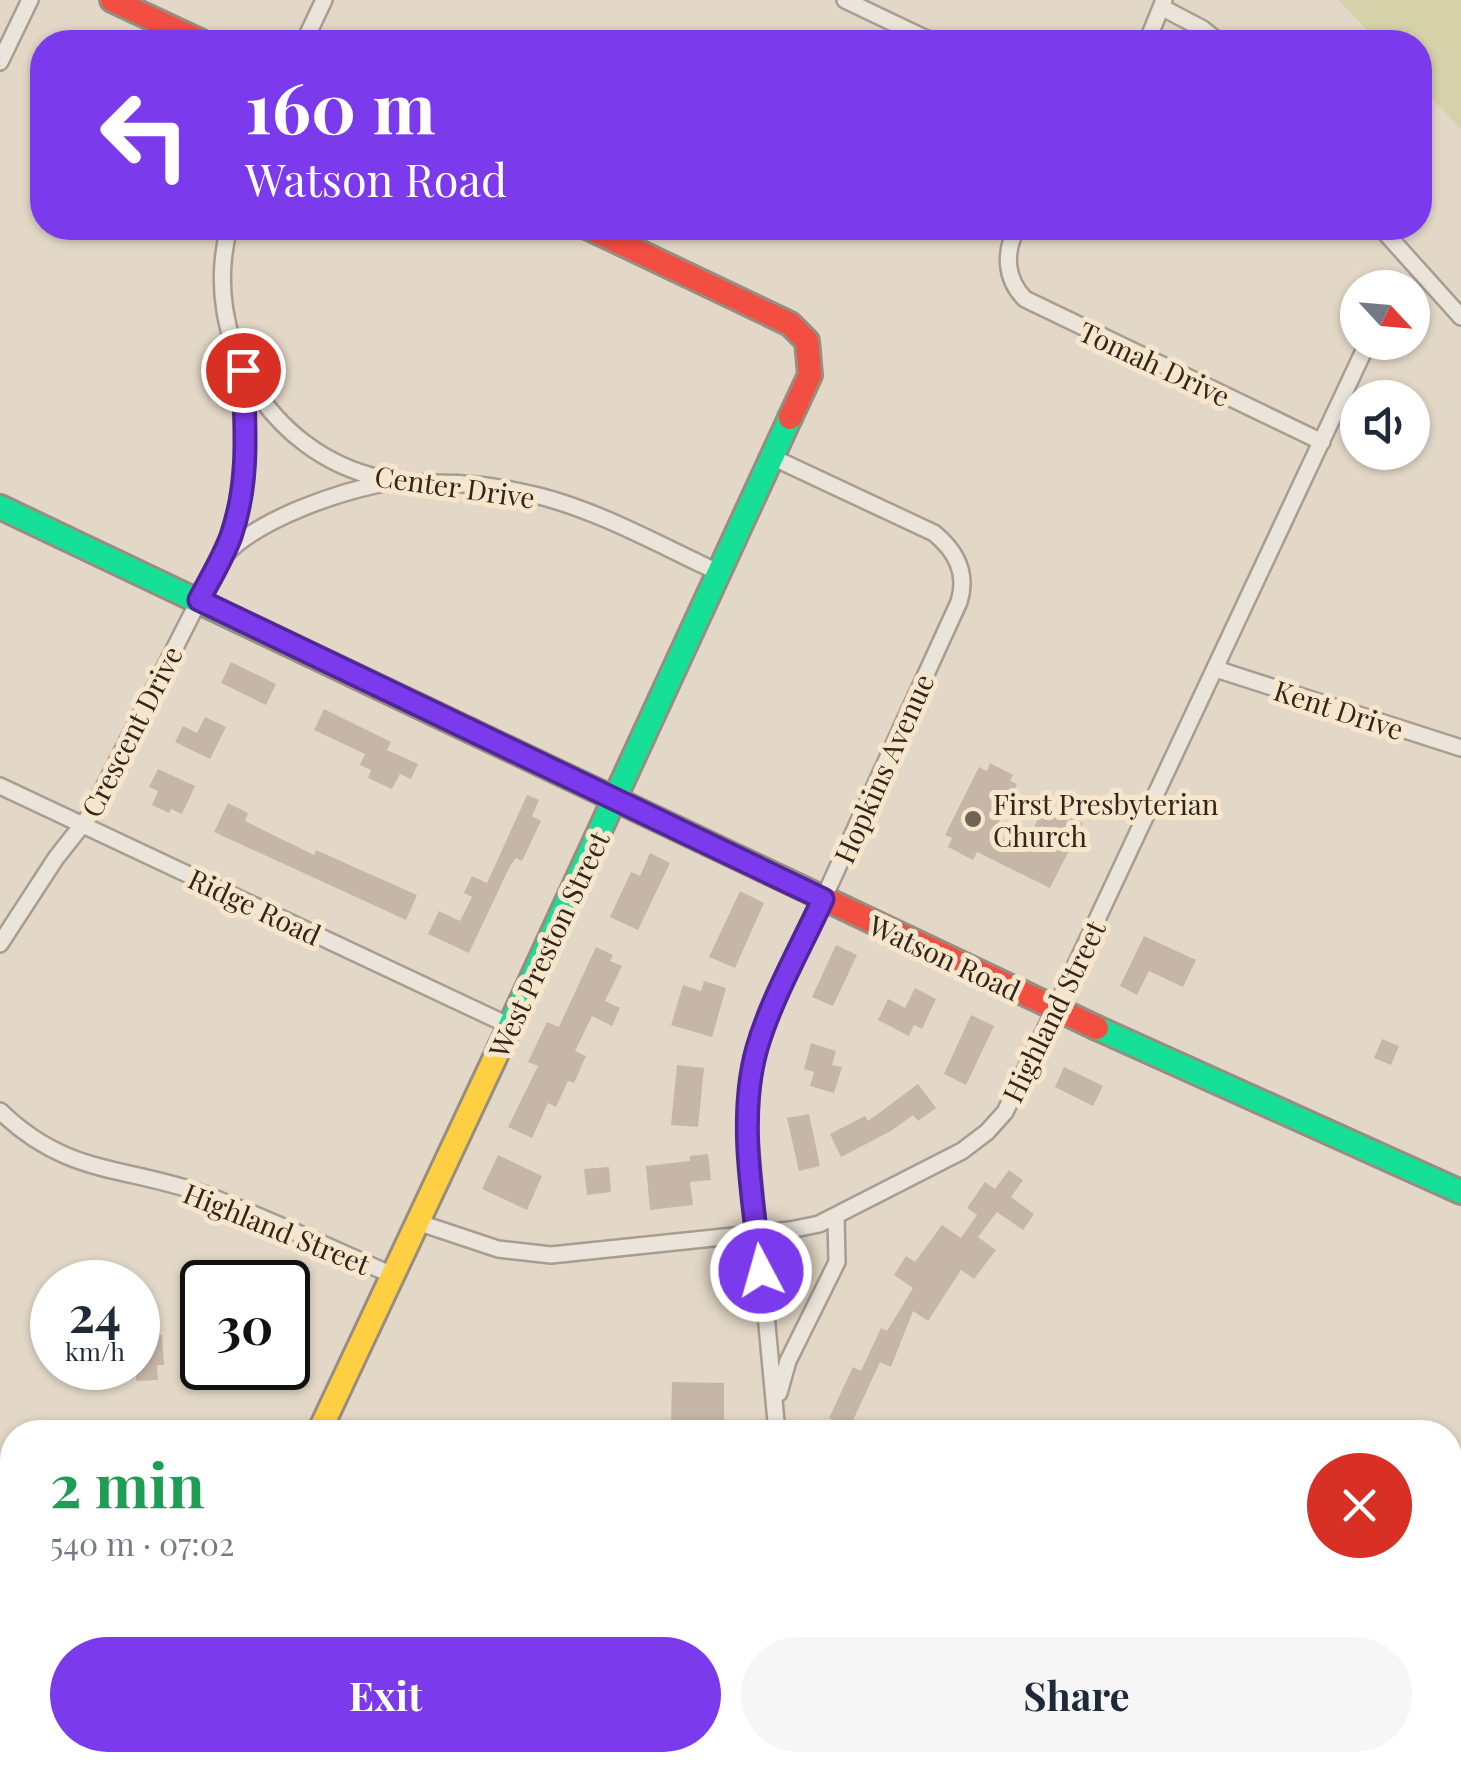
<!DOCTYPE html>
<meta charset="utf-8">
<style>
body{margin:0;font-family:"Playfair Display",serif;background:#f6f6f7;color:#1f2937;height:100vh;display:flex;flex-direction:column;font-size:38px;white-space:nowrap}
*{box-sizing:border-box;margin:0}
p{font-size:32px;color:#747a83}
.icon{flex:none;width:55px;height:55px;fill:none;stroke:currentColor;stroke-width:2;stroke-linecap:round;stroke-linejoin:round}
.map{position:relative;flex:1;overflow:hidden}
.drawer{position:absolute;left:0px;top:1420px;width:1462px;height:352px;display:flex;flex-direction:column;background:#fff;border-radius:40px 40px 0 0;box-shadow:0 2px 8px #0004}
.drawer>*{flex:none}
.banner{position:absolute;left:30px;top:30px;width:1402px;height:210px;border-radius:40px;box-shadow:0 2px 8px #0004;background:#7c3aed;color:#fff;overflow:hidden}
.needle{width:65px;rotate:116deg}
.tools{position:absolute;left:1340px;top:270px;display:grid;gap:20px}
.tools a{display:grid;place-items:center;width:90px;height:90px;border-radius:50%;background:#fff;box-shadow:0 2px 8px #0004;font-size:50px}
.speed{position:absolute;left:30px;top:1260px;display:flex;gap:20px;font-size:50px;font-weight:700;text-align:center}
.speed>*{display:grid;place-content:center;width:130px;height:130px;border-radius:50%;background:#fff;box-shadow:0 2px 8px #0004;line-height:1}
.speed small{font-size:25px;font-weight:400}
.speed .limit{border:5px solid #111;border-radius:15px;background:#fff;color:#111}
.pin{position:absolute;display:grid;place-items:center;width:85px;height:85px;color:#fff;margin:-42px;border:5px solid #fff;border-radius:50%;box-shadow:0 2px 10px #0007}
.me{position:absolute;width:110px;margin:-55px;rotate:354deg;stroke-linejoin:round;filter:drop-shadow(0 0 8px #0008)}
.turn{display:flex;align-items:center;gap:35px;height:210px;padding:0 50px;font-size:45px}
.turn .icon{width:130px;height:130px;stroke-width:2.5}
.turn b{display:block;font-size:70px;line-height:85px}
.round{display:grid;place-items:center;flex:none;width:105px;height:105px;border-radius:52px;background:#f6f6f7}
.head{display:flex;align-items:center;justify-content:space-between;height:170px;padding:0 50px}
h1{font-size:60px;font-weight:700;line-height:75px;color:#1e9e55}
.primary-button{display:flex;gap:20px;margin-top:auto;padding:20px 50px}
.primary-button a{flex:1;height:115px;border-radius:60px;background:#7c3aed;color:#fff;font-size:40px;font-weight:700;line-height:115px;text-align:center}
.primary-button a+a{background:#f6f6f7;color:#1f2937}
.map>svg:first-child{display:block}
.green{fill:#d5d1a9}
.building{fill:#c6b6a8}
.lines{fill:none;stroke-linecap:round;stroke-linejoin:round}
.lane-casing{stroke:#a79d91;stroke-width:12}
.street-casing{stroke:#a79d91;stroke-width:20}
.fast-casing{stroke:#978d81;stroke-width:28}
.slow-casing{stroke:#978d81;stroke-width:28}
.jam-casing{stroke:#978d81;stroke-width:28}
.lane{stroke:#eae4da;stroke-width:8}
.street{stroke:#eae4da;stroke-width:15}
.fast{stroke:#16e098;stroke-width:22}
.slow{stroke:#ffcf43;stroke-width:22}
.jam{stroke:#f24e42;stroke-width:22}
.route-casing{stroke:#51269a;stroke-width:25}
.route{stroke:#7c3aed;stroke-width:18}
.poi-dot{fill:#716457;stroke:#f5e6cc;stroke-width:4}
.labels{text-anchor:middle;dominant-baseline:central;stroke-width:10;stroke-linejoin:round;paint-order:stroke}
.street-label{font-size:28px;fill:#34251b;stroke:#f5e6cc}
.poi-label{font-size:28px;fill:#34251b;stroke:#f5e6cc;text-anchor:start}
</style>
<div class="map">
<svg width="1461" height="1771" viewBox="0 0 1461 1771">
<rect width="100%" height="100%" fill="#e3d8c7"/>
<path class="green" d="M1338,0H1461V129L1420,86V42H1379Z"/>
<path class="building" d="M231,662L276,684L266,705L221,683Z
M324,709L391,742L387,750L418,764L411,779L400,774L392,789L368,778L371,770L360,765L365,754L314,730Z
M205,717L226,727L210,759L175,742L183,726L197,733Z
M990,763L1013,775L1010,781L1017,784L993,834L1023,849L1045,805L1083,823L1050,888L977,852L973,860L948,847L952,838L945,835L979,767L987,771Z
M158,769L195,786L182,814L171,809L169,813L152,805L158,791L149,787Z
M527,795L539,800L532,816L541,821L522,861L516,858L510,866L469,953L428,934L439,911L460,921L472,897L464,893L472,876L487,883Z
M228,803L248,813L245,821L314,855L316,850L417,895L406,920L214,832Z
M650,853L670,863L638,930L610,917L631,872L640,876Z
M740,891L764,903L735,968L709,957Z
M1144,936L1196,960L1183,987L1149,971L1137,995L1120,986Z
M836,945L857,955L833,1006L812,997Z
M596,947L613,955L610,961L622,966L605,1001L620,1008L612,1026L592,1016L575,1051L586,1056L574,1083L568,1081L556,1107L548,1103L532,1138L508,1127L538,1066L528,1062L547,1022L559,1027Z
M704,981L726,988L712,1037L671,1025L683,985L701,991Z
M915,988L936,999L922,1029L914,1025L909,1036L878,1020L888,999L905,1008Z
M971,1015L994,1026L966,1085L944,1074Z
M1382,1039L1399,1046L1391,1065L1374,1058Z
M811,1043L836,1051L832,1065L842,1067L834,1093L810,1086L814,1072L804,1069Z
M677,1065L704,1068L698,1127L671,1125Z
M1064,1067L1103,1086L1093,1106L1055,1087Z
M918,1084L936,1108L918,1121L913,1115L891,1131L841,1157L830,1134L865,1116L868,1121Z
M809,1114L820,1166L799,1171L787,1118Z
M708,1154L711,1180L690,1182L693,1205L650,1210L646,1166L690,1161V1156Z
M498,1155L542,1176L527,1210L482,1189Z
M609,1167L611,1192L587,1195L584,1169Z
M1009,1170L1023,1180L1011,1197L1034,1214L1023,1230L997,1212L978,1237L996,1250L974,1279L961,1270L928,1321L913,1311L891,1367L880,1362L850,1427L829,1418L853,1367L861,1371L881,1328L887,1331L913,1288L894,1275L906,1256L915,1262L942,1225L961,1238L977,1215L967,1208L985,1182L995,1189Z
M162,1335L164,1365H157L158,1380L136,1381L138,1337Z
M672,1382L724,1383V1423H671Z"/>
<g class="lines">
<g class="lane-casing">
<path id="lane" d="M1450,1752L1461,1755
M48,1760L78,1771
M974,1760L1033,1763L1038,1771
M115,1771L119,1760
M553,1771L556,1760
M603,1771L608,1760
M694,1771L698,1760"/>
</g>
<g class="street-casing">
<path id="street" d="M845,0L933,42
M1163,8L1203,29L1219,42
M304,42L324,0
M1147,42L1164,0
M0,62L30,0
M229,228C200,337 269,453 380,478C407,485 436,482 464,484C489,485 514,490 539,496C602,512 661,546 720,573
M1017,228C1004,252 1005,279 1025,299L1322,442
M1381,228L1461,317
M774,458L934,533C956,551 968,573 959,602L762,1033L751,1073L748,1122L777,1432
M225,555C260,518 340,491 390,482
M1216,669L1461,748
M0,786L510,1026
M0,944L56,858L90,815L226,547L243,482L246,438L243,377
M0,1111C69,1178 127,1165 209,1196C270,1220 331,1248 392,1275
M417,1222L498,1249L551,1255L790,1230L819,1224L962,1151L987,1132L1005,1112L1055,1009L1368,342
M779,1393L788,1361L837,1262L836,1217
M1450,1492L1461,1494
M0,1534L12,1533
M1175,1771L1180,1760"/>
</g>
<g class="fast-casing">
<path id="fast" d="M0,507L471,731
M1097,1028L1461,1192
M500,1047L790,418
M0,1630L12,1633"/>
</g>
<g class="slow-casing">
<path id="slow" d="M319,1432L500,1047
M451,1760L489,1771"/>
</g>
<g class="jam-casing">
<path id="jam" d="M112,0L202,42
M589,228L790,324L807,341L810,375L790,418
M471,731L1097,1028
M159,1771L164,1760"/>
</g>
<use href="#lane" class="lane"/>
<use href="#street" class="street"/>
<use href="#fast" class="fast"/>
<use href="#slow" class="slow"/>
<use href="#jam" class="jam"/>
</g>
<g class="lines">
<g class="route-casing">
<path id="route" d="M243,370C245,426 250,482 231,536C223,558 210,579 199,600L823,899C801,947 772,997 757,1048C737,1118 753,1200 761,1271"/>
</g>
<use href="#route" class="route"/>
</g>
<circle class="poi-dot" cx="973" cy="819" r="10"/>
<g class="labels">
<g class="street-label">
<text transform="translate(1155 363) rotate(25)">Tomah Drive</text>
<text transform="translate(455 486) rotate(8)">Center Drive</text>
<text transform="translate(1339 709) rotate(18)">Kent Drive</text>
<text transform="translate(131 731) rotate(-63)">Crescent Drive</text>
<text transform="translate(883 768) rotate(-66)">Hopkins Avenue</text>
<text transform="translate(255 906) rotate(25)">Ridge Road</text>
<text transform="translate(548 944) rotate(-65)">West Preston Street</text>
<text transform="translate(945 957) rotate(25)">Watson Road</text>
<text transform="translate(1053 1011) rotate(-64)">Highland Street</text>
<text transform="translate(277 1228) rotate(22)">Highland Street</text>
</g>
<g class="poi-label">
<text x="993" y="803">First Presbyterian<tspan x="993" dy="32">Church</tspan></text>
</g>
</g>
</svg>
<div class="tools">
<a><svg class="needle" viewBox="-14 -14 28 28"><path d="M0-13l5 13h-10z" fill="#e53935"/><path d="M0 13l5-13h-10z" fill="#747a83"/></svg></a>
<a><svg class="icon" aria-label="sound" viewBox="0 0 24 24"><path d="M4 9h4l5-4v14l-5-4H4zM17 9q2 3 0 6"/></svg></a>
</div>
<div class="speed"><div>24<small>km/h</small></div><div class="limit">30</div></div>
<div class="pin" style="left:243px;top:370px;background:#d93025"><svg class="icon" aria-label="arrive" viewBox="0 0 24 24"><path d="M6 21V4h12l-3 4 3 4H6"/></svg></div>
<svg class="me" style="left:761px;top:1271px" viewBox="-20 -20 40 40"><circle r="17" fill="#7c3aed" stroke="#fff" stroke-width="3"/><path d="M0-11L8 9 0 5-8 9z" fill="#fff"/></svg>
<div class="banner">
<div class="turn"><svg class="icon" aria-label="left" viewBox="0 0 24 24"><path d="M17 20v-9H6M10 6l-5 5 5 5"/></svg><div><b>160 m</b>Watson Road</div></div>
</div>
<section class="drawer">
<div class="head"><div><h1>2 min</h1><p>540 m · 07:02</p></div><a class="round" style="background:#d93025;color:#fff"><svg class="icon" aria-label="close" viewBox="0 0 24 24"><path d="M6 6l12 12M18 6L6 18"/></svg></a></div>
<div class="primary-button"><a>Exit</a><a>Share</a></div>
</section>
</div>
